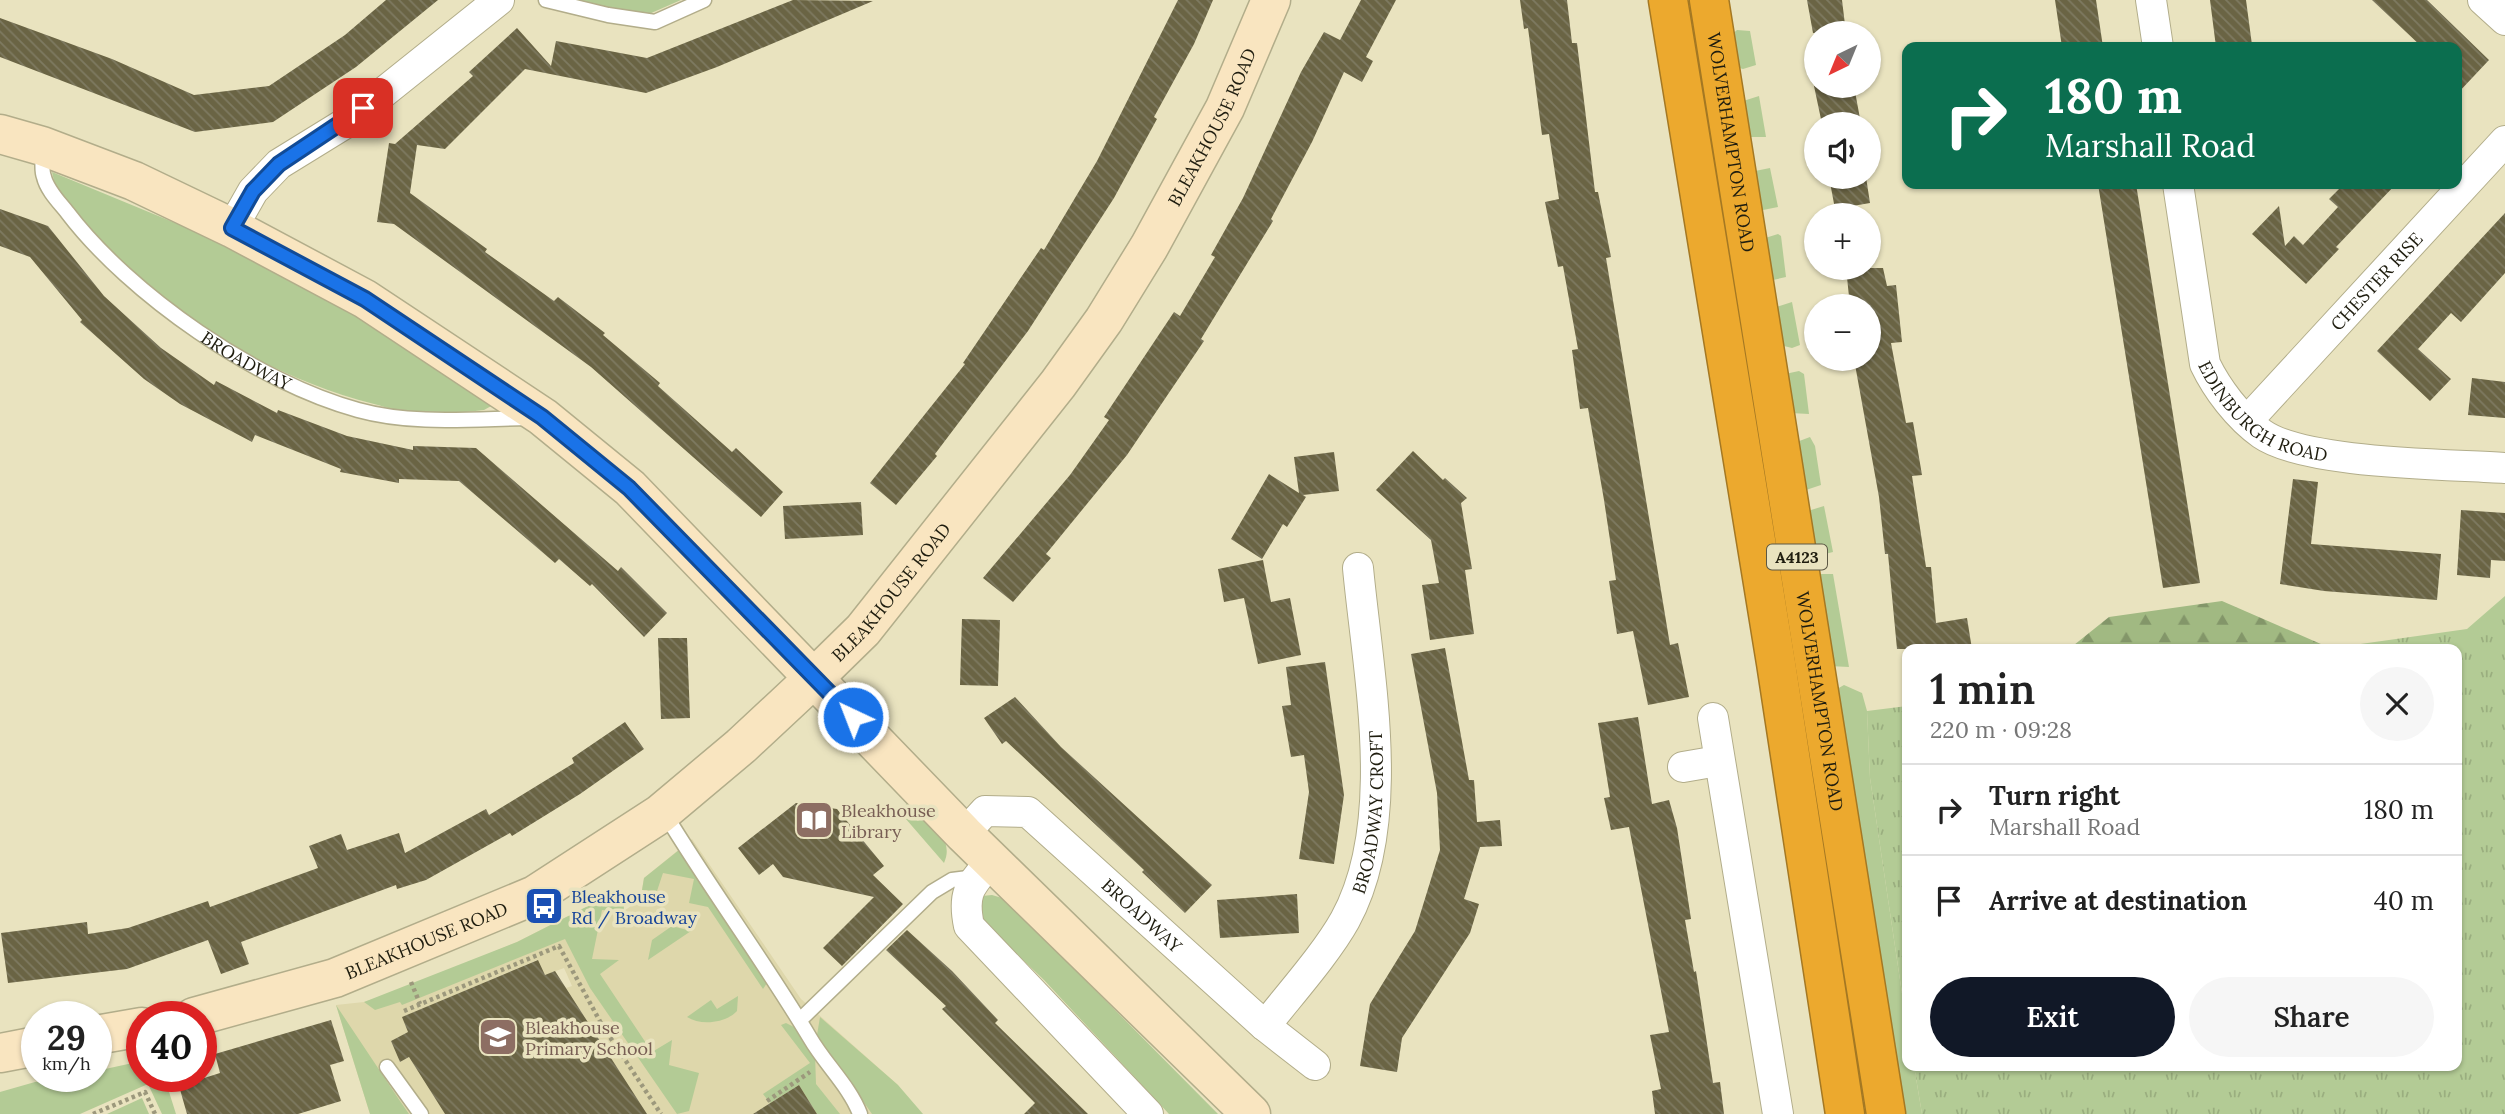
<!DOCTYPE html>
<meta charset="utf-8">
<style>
body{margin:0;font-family:Lora,serif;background:#f6f6f6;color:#222;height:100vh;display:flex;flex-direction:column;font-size:26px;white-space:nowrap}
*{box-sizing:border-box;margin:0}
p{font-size:23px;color:#767676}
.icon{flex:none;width:38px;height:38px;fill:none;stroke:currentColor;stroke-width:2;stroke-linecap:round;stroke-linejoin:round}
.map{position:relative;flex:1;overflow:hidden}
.sheet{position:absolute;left:1902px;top:644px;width:560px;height:427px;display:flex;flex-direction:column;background:#fff;border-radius:14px;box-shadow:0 2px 5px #0004}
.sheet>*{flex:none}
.guide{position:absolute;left:1902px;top:42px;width:560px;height:147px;border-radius:14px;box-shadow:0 2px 5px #0004;background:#0b6e4f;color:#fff;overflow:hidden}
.needle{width:46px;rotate:223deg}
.controls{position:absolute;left:1804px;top:21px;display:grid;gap:14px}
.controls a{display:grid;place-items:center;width:77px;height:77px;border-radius:50%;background:#fff;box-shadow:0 2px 5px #0004;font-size:35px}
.speed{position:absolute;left:21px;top:1001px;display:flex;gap:14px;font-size:35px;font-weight:700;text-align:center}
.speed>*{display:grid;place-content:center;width:91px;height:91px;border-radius:50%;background:#fff;box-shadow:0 2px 5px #0004;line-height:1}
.speed small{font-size:18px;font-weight:400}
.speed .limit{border:10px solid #d22;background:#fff;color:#111}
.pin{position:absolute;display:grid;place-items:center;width:60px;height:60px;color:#fff;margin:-30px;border-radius:14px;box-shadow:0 4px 10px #0006}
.me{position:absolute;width:77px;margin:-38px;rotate:317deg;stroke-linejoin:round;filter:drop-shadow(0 0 5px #0008)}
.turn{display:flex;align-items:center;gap:24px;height:147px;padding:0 28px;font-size:32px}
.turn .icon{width:91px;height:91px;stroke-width:2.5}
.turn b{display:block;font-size:49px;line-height:60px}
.round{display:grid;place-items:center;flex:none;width:74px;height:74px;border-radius:37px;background:#f6f6f6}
.head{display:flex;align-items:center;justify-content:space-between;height:119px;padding:0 28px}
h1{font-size:42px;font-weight:600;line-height:52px}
.primary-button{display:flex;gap:14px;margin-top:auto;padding:14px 28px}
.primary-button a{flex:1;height:80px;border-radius:42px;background:#111827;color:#fff;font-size:28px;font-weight:600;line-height:80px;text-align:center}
.primary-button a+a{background:#f6f6f6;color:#222}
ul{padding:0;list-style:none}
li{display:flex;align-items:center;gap:21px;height:91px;padding:0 28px;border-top:2px solid #e0e0e0}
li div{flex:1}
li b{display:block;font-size:26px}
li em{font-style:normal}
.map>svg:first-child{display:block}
.built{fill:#ded7ab}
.green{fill:#b3cb95}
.forest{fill:url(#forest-firs)}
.park{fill:url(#park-tufts)}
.building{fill:url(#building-back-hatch)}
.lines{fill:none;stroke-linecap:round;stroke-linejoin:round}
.lane-casing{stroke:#b2ad8a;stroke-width:17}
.street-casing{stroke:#b2ad8a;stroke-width:32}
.secondary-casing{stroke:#b2ad8a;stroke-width:41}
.highway-casing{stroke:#a47823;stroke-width:41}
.path{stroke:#9c987c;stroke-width:4.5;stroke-dasharray:3.5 3.5;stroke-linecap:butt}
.lane{stroke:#fff;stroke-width:14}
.street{stroke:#fff;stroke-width:30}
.secondary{stroke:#f9e5c0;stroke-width:38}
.highway{stroke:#eca92e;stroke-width:38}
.route-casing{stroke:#114b97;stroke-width:18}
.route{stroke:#1a73e8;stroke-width:12}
.labels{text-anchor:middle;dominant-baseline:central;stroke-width:7;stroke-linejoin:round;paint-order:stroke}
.shield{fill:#e9e3bf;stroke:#5c5844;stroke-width:2}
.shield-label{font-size:16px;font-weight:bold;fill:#1f1d0f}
.street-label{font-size:18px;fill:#1f1d0f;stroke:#e9e3bf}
.education-label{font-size:18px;fill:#785e54;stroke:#e9e3bf;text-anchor:start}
.transit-label{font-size:18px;fill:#164399;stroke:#e9e3bf;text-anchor:start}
</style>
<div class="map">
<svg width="2505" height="1114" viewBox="0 0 2505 1114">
<defs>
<pattern id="forest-firs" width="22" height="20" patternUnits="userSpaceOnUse" patternTransform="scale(1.75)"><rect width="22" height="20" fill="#a1b982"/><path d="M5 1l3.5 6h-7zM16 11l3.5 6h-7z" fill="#839669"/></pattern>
<pattern id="park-tufts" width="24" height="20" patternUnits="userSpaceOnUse" patternTransform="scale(1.75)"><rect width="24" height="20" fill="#b3cb95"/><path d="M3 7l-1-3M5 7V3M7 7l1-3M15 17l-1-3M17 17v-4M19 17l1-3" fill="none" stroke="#9aae7f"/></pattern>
<pattern id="building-back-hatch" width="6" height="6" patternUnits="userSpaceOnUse" patternTransform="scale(1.75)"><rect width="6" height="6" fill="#6a6444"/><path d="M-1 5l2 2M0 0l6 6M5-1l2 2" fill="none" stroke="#7e7a61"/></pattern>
</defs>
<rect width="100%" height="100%" fill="#e9e3bf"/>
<path class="built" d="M692,839L801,999L898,1085L909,1114H817L798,1085L753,1114H647L566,988L572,986L564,968L545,975L537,960L403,1017L408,1032L391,1041L400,1062L409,1057L445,1114H370L336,1005L364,1002L401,990L517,942L598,901L619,903L624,906V911L649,893L642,890L644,878Z"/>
<path class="green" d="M564,0H681L649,14L607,10Z
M1737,30L1750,31L1756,65L1743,69L1736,67L1729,37Z
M1759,96L1766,137H1746L1740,102Z
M1770,168L1778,207L1758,211L1750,172Z
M52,172L214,239L377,327L493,405L484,410C462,412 437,417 415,414C401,413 387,407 374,404C277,379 194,329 120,264C92,239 59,210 52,172Z
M1778,234L1781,236L1786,277L1773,280L1767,278L1762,239Z
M1792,302L1800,345L1792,348L1780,345L1773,308Z
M1799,371L1804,374L1809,414L1790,413L1785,374Z
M1810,437L1815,446L1821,485L1803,491L1794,443Z
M1824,506L1833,552L1825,554L1814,550L1807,515L1811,510Z
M1813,574H1833L1849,667L1829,666Z
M1844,685L1862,693L1867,711L1870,778L1907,1027L1908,1066H1914L1922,1114H1901L1837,689Z
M910,801C926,818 956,837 944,863L899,811Z
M679,850L767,983L763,989L708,907L689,903L694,879L663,873L657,891L642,890L644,878Z
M992,895L1002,898L1018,912L1218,1114H1169L1044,980L982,921L976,912L982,896Z
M598,901L624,906L623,912L602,910L592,959L619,960L600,974L652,1052L672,1040L669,1065L699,1073L689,1111L677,1114L590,988L565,939L402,1005L400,1002L375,1010L364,1002L517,942Z
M672,926L691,931L648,960L652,940Z
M738,996L737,1011C726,1023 701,1026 687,1017L711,1000L717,1009Z
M336,1005L400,1101L409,1114H370Z
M820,1017L898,1085L923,1114H872L817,1035Z
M786,1023L794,1027L815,1054L816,1084L840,1114H817L799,1085L770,1103L763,1094L810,1063L781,1025Z
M142,1061V1076H164L176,1114H162L148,1084L80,1114H0V1092L35,1082L96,1076V1071Z
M142,1098L149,1114H107Z"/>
<path class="forest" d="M2222,601L2330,648L2069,649L2109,617Z"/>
<path class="park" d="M2505,596V1114H1922L1914,1066H2457V649H2325L2467,629Z
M1907,706H1908L1907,1027L1870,778L1867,711Z"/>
<path class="building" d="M386,0H438L356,67L273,122L195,132L0,57V18L112,59L194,95L269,86L345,35Z
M793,0L873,1L717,67L646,93L525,69L445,149L417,145L410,193L487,249L485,252L554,301L558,297L605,333L603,335L660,383L658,386L732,452L736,448L783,492L761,517L591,367L394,224L377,222L389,143L395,144L473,76L469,72L517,28L551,66L556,41L647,58Z
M1178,0H1213L1194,44L1154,117L1157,119L1114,198L1028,331L935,454L937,456L896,505L870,483L965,364L963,363L1041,248L1044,250L1097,161Z
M1361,0H1396L1366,57L1373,61L1362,82L1344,72L1312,142L1271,219L1273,221L1201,339L1204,341L1127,455L1046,554L1051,558L1013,602L983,578L1070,475L1109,420L1104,417L1174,312L1180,316L1215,257L1211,255L1243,198L1301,72L1324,32L1340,40Z
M1520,0H1567L1572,43H1577L1595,192H1598L1611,257L1606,258L1670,645L1678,643L1689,697L1648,705L1633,631L1617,634L1609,581L1616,580L1604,500L1588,408L1580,409L1572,350L1578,349L1563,266L1558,267L1545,202L1559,199L1549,134L1542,135L1528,28L1524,29Z
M1807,0H1842L1846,33H1813Z
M2055,0H2096L2103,47H2062Z
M2210,0H2246L2252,45L2216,47Z
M2372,0H2427L2489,60L2457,94V47H2422Z
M1814,86H1854L1861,124H1822Z
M1829,177H1866L1870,203L1835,209Z
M2098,184H2136L2200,583L2163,588Z
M2344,184H2396L2336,247L2339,249L2306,284L2252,234L2279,206L2285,246L2294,236L2303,245L2338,207L2329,199Z
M0,209L48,226L104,296L161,348L214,385L216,381L277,413L278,410L347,436L413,450V446L476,448L618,571L621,567L667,613L644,637L592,584L590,586L559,559L555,563L459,481L399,479V483L340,472L341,469L255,435L252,442L180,404L144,379L80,322L82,320L30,257L0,246Z
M2505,213V273L2461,322L2451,313L2418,349L2451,379L2430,401L2377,351Z
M1846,268H1883L1887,286L1896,285L1902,342L1891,343L1906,423L1913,422L1922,475L1912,476L1926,567H1931L1936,623L1967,618L1972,649H1897L1888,554H1885L1879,497L1854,359H1869V306H1850Z
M2472,378L2505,382V418L2468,415Z
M1413,451L1443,480L1445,478L1467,498L1461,503L1472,569L1465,570L1474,634L1430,640L1422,585L1439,583L1431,540L1376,490Z
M1334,452L1339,491L1303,495L1306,497L1287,527L1283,524L1262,559L1231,539L1269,474L1299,493L1294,457Z
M2293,479L2318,482L2311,544L2441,554L2437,600L2324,591L2280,584Z
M861,502L863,535L785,539L783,506Z
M2461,510L2505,513V561L2491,560L2490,578L2457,575Z
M1263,560L1271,602L1290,598L1301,655L1258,664L1244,598L1224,602L1218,569Z
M962,619L1000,620L998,686L960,685Z
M658,638H687L690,718L661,719Z
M1445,648L1469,780H1474L1477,822L1500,820L1502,846L1480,847L1464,899L1479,904L1470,933L1402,1038L1397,1072L1360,1066L1370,1004L1415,931L1440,850L1437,793L1411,654Z
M1325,662L1344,795L1334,864L1299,859L1309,792L1304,755L1291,757L1282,706L1291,705L1286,667Z
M1015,697L1061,747L1212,885L1185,913L1142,872L1144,870L1006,741L1002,744L984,718Z
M1638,717L1652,804L1669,800L1677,828L1691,919L1685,920L1694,972L1696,971L1713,1083L1720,1082L1724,1114H1655L1652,1091L1661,1089L1650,1035L1669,1032L1629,827L1611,830L1604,798L1610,797L1598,723Z
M625,722L644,749L580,794L512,836L510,833L426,880L397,889L396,885L241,942L249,964L221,974L208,940L127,969L8,983L1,933L87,922L88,934L128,928L208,901L210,907L318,868L309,846L341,834L347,850L399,833L405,853L486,809L489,815L574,763L572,758Z
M796,803L837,809L884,866L873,875L903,904L842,966L823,948L874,897L783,877L773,864L759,875L738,848Z
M1297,894L1299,933L1220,938L1217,900Z
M907,930L952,971L998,1020L995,1023L1088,1114H1024L1035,1103L942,1009L946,1006L886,950Z
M538,960L545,975L555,971L647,1114H445L409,1057L400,1062L391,1041L408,1032L402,1017Z
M331,1020L344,1061L330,1065L341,1101L298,1114H187L179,1086L220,1073L215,1054Z
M799,1085L817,1114H753Z"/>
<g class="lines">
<g class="lane-casing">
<g id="lane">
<path d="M546,0L608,15L655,22L704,0"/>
<path id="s1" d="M43,151C43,159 41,170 44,177C47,190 59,202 67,212C130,295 258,383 358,410C412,425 471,419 527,418"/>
<path d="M665,814C711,890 764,961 810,1038C825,1064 850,1087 860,1114"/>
<path d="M801,1019L932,892L952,880L976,877"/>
<path d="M387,1067L421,1114"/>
</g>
</g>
<g class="street-casing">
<g id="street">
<path d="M2151,0L2158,47"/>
<path d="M2483,0L2505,20"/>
<path id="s2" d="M2178,184L2205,364C2217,389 2238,417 2262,434C2305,464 2448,464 2505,468"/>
<path d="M232,228L253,191L279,164L344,124L499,0"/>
<path id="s3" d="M2248,420L2505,141"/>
<path d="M1713,718L1778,1114"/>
<path d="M1683,767L1718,761"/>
<path id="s4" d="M964,834L985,811L1028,812L1265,1026L1315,1065"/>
<path d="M992,860C970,886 962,892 969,926L1148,1114"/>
<path id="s5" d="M1265,1026C1290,994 1326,954 1345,920C1399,822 1368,674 1358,568"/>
</g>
</g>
<g class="secondary-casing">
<g id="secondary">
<path d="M0,134L42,146L134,181L232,228L365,299L543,417L630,488L964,834L1251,1114"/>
<path id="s6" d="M194,1017L335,978L535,895L660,814L741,746L815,677L863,630L1058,384L1104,320L1149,247L1225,108L1271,0"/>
<path d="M96,1035L142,1027"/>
<path d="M0,1053L37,1046"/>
</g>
</g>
<g class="highway-casing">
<g id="highway">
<path d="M1668,0L1776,663L1845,1114"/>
<path id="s7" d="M1709,0L1886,1114"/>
</g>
</g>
<path class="path" d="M411,982L420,1004
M404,1011L559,946L602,1025L661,1114
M767,1101L810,1072
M93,1114L145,1092L155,1114"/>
<use href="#lane" class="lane"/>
<use href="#street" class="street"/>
<use href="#secondary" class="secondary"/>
<use href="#highway" class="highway"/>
</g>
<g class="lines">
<g class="route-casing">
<path id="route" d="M363,108L279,164L253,191L232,228L365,299L542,417L629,488L853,717"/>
</g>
<use href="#route" class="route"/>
</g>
<defs>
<g id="library-square" transform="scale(2.0125)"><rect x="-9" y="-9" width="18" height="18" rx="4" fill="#8d6e63" stroke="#e9e3bf"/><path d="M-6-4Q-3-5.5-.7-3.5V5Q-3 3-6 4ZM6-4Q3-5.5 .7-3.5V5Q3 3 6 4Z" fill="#fff"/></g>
<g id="bus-square" transform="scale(2.0125)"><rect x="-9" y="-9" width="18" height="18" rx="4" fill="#1a4fb4" stroke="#e9e3bf"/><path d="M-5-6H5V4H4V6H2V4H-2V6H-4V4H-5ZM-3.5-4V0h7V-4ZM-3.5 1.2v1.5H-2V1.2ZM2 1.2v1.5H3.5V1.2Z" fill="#fff"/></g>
<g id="school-square" transform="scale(2.0125)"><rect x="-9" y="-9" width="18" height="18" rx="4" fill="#8d6e63" stroke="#e9e3bf"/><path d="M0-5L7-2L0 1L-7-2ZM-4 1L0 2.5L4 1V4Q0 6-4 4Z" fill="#fff"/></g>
</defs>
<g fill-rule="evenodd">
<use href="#library-square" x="814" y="820"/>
<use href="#bus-square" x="544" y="906"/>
<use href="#school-square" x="498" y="1037"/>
</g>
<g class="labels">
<rect class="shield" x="1767" y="544.5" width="60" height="25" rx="5"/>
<g class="shield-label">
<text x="1797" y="557">A4123</text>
</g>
<g class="street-label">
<text stroke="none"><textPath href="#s6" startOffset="1400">BLEAKHOUSE ROAD</textPath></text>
<text stroke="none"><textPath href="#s7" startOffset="144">WOLVERHAMPTON ROAD</textPath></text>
<text stroke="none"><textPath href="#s3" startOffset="189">CHESTER RISE</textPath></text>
<text stroke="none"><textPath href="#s1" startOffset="303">BROADWAY</textPath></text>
<text stroke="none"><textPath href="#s2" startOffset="261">EDINBURGH ROAD</textPath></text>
<text stroke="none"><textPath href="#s6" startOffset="833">BLEAKHOUSE ROAD</textPath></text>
<text stroke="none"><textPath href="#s7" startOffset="710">WOLVERHAMPTON ROAD</textPath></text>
<text stroke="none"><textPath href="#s5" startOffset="245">BROADWAY CROFT</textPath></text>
<text stroke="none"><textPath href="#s4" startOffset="228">BROADWAY</textPath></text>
<text stroke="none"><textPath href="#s6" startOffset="245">BLEAKHOUSE ROAD</textPath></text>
</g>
<g class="education-label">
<text x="841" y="810">Bleakhouse<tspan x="841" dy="21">Library</tspan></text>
<text x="525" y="1027">Bleakhouse<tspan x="525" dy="21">Primary School</tspan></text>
</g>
<g class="transit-label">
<text x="571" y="896">Bleakhouse<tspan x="571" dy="21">Rd / Broadway</tspan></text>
</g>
</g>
</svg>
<div class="controls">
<a><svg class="needle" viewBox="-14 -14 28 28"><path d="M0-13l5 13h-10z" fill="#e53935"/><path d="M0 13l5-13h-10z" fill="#767676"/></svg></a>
<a><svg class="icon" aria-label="sound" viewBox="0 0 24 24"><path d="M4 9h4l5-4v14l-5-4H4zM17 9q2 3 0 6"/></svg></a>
<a>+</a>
<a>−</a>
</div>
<div class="speed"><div>29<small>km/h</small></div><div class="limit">40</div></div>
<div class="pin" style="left:363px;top:108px;background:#d93025"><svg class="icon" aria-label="arrive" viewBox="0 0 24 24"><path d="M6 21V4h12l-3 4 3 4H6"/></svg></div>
<svg class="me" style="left:853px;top:717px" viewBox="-20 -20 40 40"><circle r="17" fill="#1a73e8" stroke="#fff" stroke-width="3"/><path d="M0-11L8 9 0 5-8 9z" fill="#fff"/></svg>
<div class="guide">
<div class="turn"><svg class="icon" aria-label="right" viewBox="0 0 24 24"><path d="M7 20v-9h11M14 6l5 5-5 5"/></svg><div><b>180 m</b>Marshall Road</div></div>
</div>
<section class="sheet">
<div class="head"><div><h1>1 min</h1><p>220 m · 09:28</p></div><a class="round"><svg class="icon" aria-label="close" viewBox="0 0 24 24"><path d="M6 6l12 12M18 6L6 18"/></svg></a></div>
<ul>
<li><svg class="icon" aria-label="right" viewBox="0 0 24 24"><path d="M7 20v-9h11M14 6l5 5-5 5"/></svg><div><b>Turn right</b><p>Marshall Road</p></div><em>180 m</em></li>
<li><svg class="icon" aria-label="arrive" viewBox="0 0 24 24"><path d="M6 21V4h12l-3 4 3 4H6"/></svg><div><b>Arrive at destination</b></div><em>40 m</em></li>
</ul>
<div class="primary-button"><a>Exit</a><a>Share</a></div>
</section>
</div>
